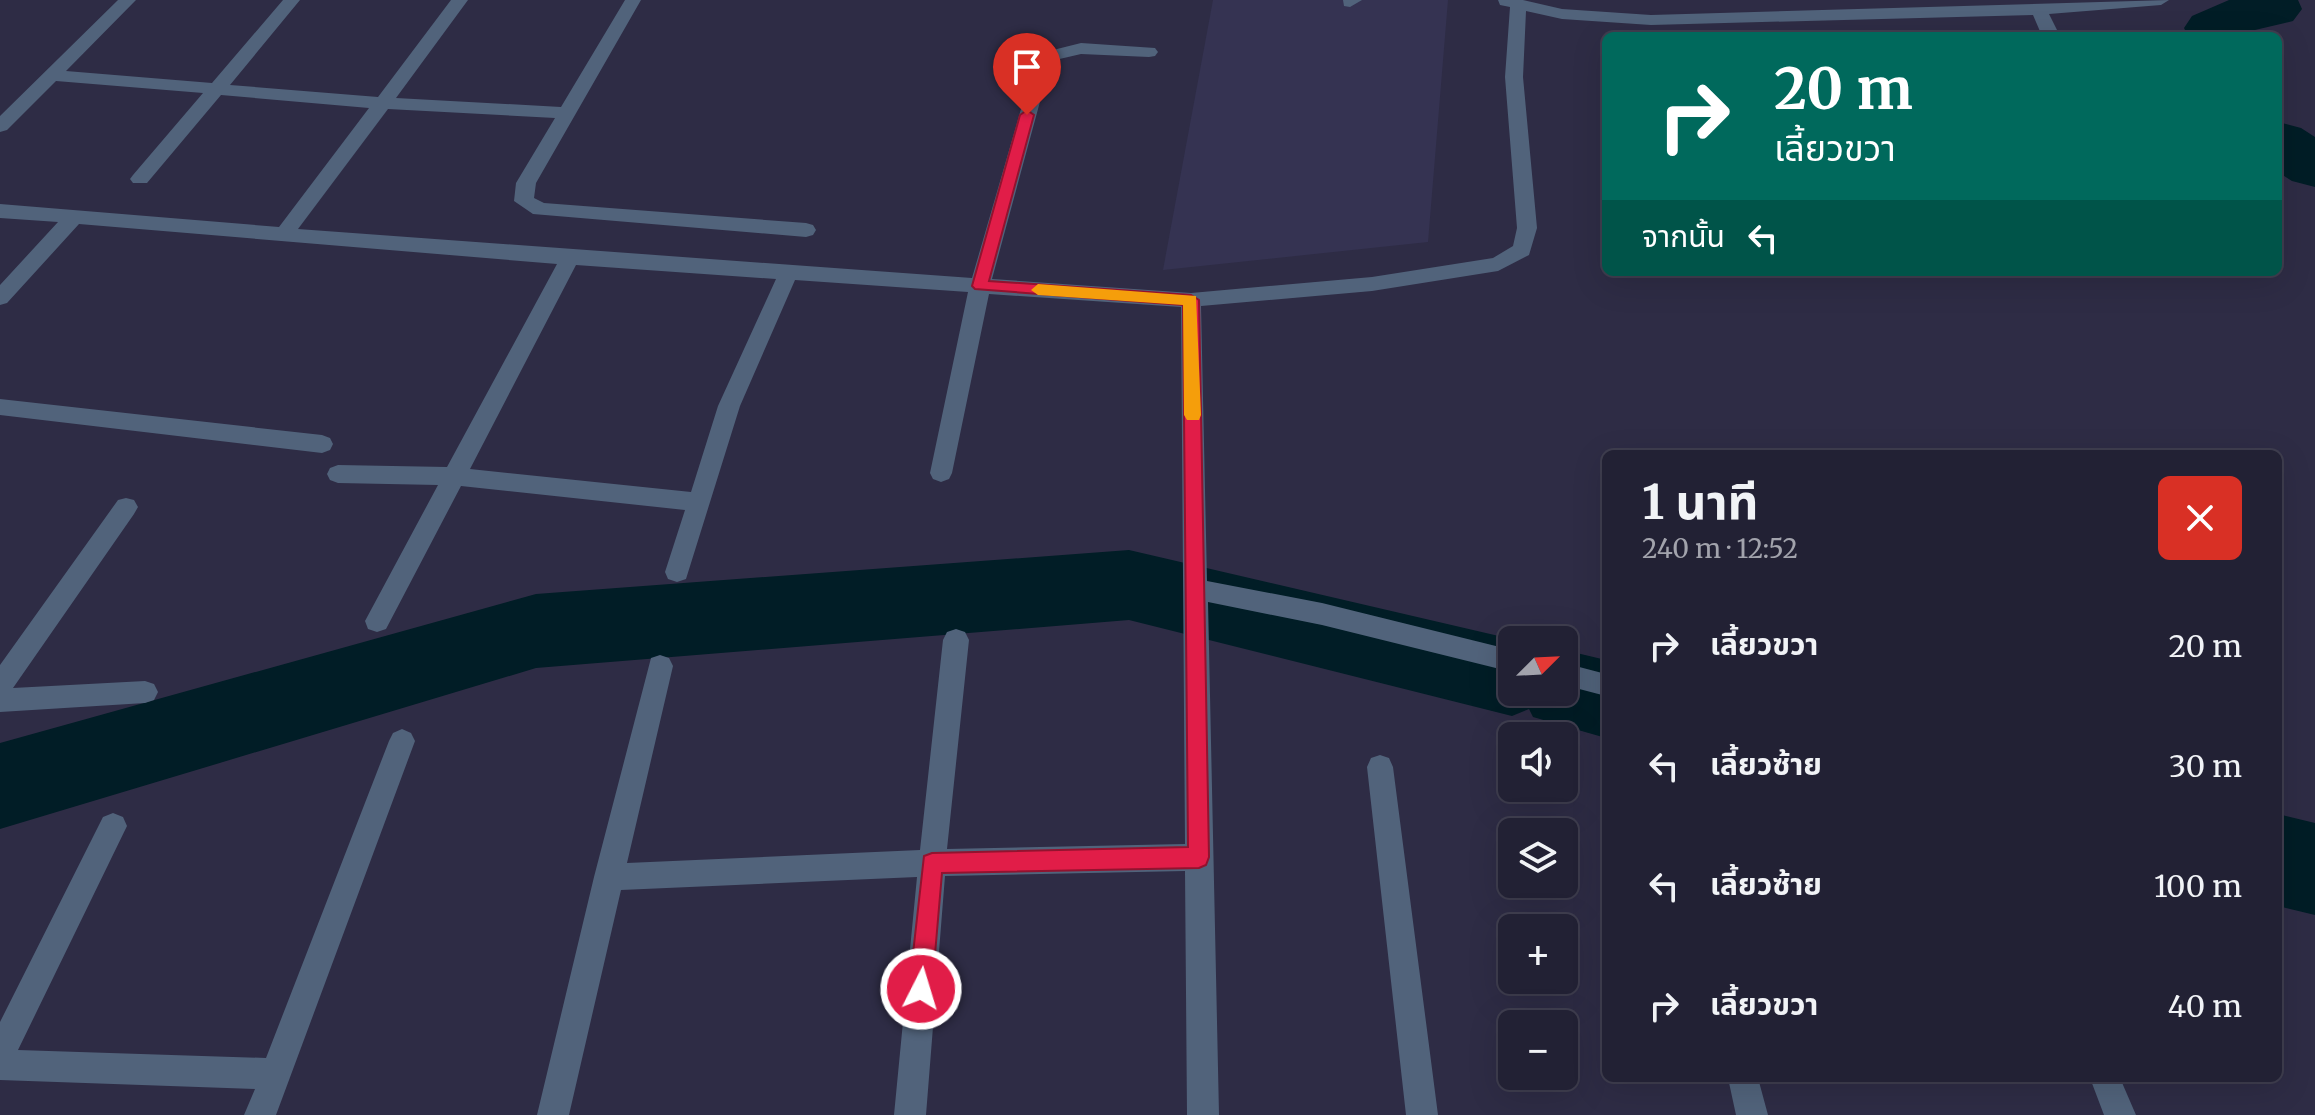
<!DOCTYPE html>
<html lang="th">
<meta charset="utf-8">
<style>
body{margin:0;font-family:Merriweather,"Noto Sans Thai",serif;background:#2a293c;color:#f1f3f6;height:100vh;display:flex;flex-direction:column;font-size:30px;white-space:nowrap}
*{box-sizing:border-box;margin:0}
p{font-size:26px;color:#a2a3ac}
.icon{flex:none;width:44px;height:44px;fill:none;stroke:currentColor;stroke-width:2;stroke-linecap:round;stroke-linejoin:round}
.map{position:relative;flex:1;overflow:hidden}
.details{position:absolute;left:1602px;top:450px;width:680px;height:632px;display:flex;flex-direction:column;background:#222134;border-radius:12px;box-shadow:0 8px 32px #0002,0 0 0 2px #3f3e4f}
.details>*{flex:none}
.top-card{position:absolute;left:1602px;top:32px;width:680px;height:244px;border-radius:12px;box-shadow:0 8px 32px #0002,0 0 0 2px #3f3e4f;background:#00695c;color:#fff;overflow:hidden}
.needle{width:52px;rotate:66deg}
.buttons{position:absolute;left:1498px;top:626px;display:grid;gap:16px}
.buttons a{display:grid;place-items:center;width:80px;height:80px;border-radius:12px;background:#222134;box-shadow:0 8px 32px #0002,0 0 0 2px #3f3e4f;font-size:40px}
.pin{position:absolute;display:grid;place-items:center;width:68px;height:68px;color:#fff;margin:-82px -34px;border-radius:50% 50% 50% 0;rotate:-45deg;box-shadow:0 0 8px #0007}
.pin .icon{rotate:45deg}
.me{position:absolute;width:88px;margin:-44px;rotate:5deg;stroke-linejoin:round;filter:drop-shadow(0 0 6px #0008)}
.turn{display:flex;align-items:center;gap:28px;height:168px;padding:0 40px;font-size:36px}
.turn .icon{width:104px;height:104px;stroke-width:2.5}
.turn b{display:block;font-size:56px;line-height:68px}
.then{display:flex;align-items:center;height:76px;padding:0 40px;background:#0003;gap:16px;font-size:30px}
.round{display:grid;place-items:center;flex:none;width:84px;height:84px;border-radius:12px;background:#2a293c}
.head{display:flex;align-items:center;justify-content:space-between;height:136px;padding:0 40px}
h1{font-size:48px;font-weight:700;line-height:60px}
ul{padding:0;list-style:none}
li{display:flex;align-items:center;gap:24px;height:120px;padding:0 40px}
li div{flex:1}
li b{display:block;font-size:30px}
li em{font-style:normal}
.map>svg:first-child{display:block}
.built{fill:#353352}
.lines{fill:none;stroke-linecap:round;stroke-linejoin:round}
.river{fill:#011d26;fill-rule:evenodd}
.minor{fill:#51637b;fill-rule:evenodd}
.route{fill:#e11d48;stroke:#92132f;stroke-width:2}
.slow{fill:#f59e0b}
</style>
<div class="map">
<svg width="2315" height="1115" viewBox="0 0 2315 1115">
<rect width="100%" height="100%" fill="#2e2c45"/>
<path class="built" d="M1213,0H1448L1428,242L1163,270Z"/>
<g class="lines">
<path class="river" d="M2229,0H2298L2302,9L2293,21L2255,30L2246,36H2188L2184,28L2192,16Z
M2278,122L2301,128L2315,137V187L2292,181L2278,172Z
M1129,550L1516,640H1512V692H1564V650L1606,660V738L1533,717L1529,709L1512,716L1129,620L536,668L0,829V743L536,594Z
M2278,814L2315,823V915L2278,906Z"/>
<path class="minor" d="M118,0H136L66,71L212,83L283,0H300L230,85L378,97L451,0H468L396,98L561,107L625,0H641L536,183L534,198L544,203L806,223L813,225L816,230L813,235L806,237L533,214L514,201L516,183L555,118L388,109L298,229L972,278L1037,54L1081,43L1155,48L1158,52L1155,56L1149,57L1081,54L1051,61L992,279L1191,293L1372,277L1493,258L1513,246L1517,228L1505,77L1510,7L1500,5L1498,0H1523L1562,9L1651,15L2169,0L2161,5L2049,14L2060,36H2042L2033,15L1651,25L1562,19L1526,11L1523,77L1537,228L1529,255L1498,271L1372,291L1201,306L1207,581L1322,603L1512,650V672L1322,625L1208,602L1219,1115H1187L1185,871L945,876L926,1115H894L917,877L621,890L569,1115H537L594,877L651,658L660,655L669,658L673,666L627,863L920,850L943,640L947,632L956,629L965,632L969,640L947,849L1185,844L1181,307L989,294L952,473L949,479L941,482L933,479L930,473L968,292L795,280L740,406L686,579L677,582L668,579L665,572L685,510L461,486L386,629L377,632L368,629L365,621L438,485L338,483L330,480L327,474L330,468L338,465L447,467L557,264L79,224L7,303L0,305V285L58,222L0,218V204L279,227L369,108L221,95L147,183H133L130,179L133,175L203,93L56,81L7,130L0,132V116ZM576,265L776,279L718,406L691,492L470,469Z
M1343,0H1362L1350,7L1344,6Z
M0,399L322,435L330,438L333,444L330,450L322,453L0,415Z
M126,498L134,500L138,507L134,514L13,688L145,681L154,684L158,692L154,700L145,703L0,712V665L118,500Z
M1564,663L1606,674V696L1564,685Z
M402,729L411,733L415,741L276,1115H244L255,1089L0,1080V1022L103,817L113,813L123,817L127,826L18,1050L266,1058L389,741L393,733Z
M1380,755L1389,758L1393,767L1438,1115H1406L1367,767L1371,758Z
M1728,1078H1758L1768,1115H1736Z
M2090,1078H2120L2136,1115H2104Z"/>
</g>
<path class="route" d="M1027,110L1034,115L989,281L1191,295L1199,300L1209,857L1206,865L1199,868L942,873L932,989L929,997L921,1000L913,997L909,989L924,856L932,853L1188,847L1183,305L975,289L972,286L1020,115Z"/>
<path class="slow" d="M1038,284L1196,296L1201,415L1199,420H1187L1184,415L1183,305L1038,295L1031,290Z"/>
</svg>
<div class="buttons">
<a><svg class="needle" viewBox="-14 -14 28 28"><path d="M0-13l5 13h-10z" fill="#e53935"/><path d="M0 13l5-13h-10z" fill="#a2a3ac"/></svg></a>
<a><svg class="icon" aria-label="sound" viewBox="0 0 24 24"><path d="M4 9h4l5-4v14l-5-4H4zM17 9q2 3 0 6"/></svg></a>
<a><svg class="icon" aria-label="layers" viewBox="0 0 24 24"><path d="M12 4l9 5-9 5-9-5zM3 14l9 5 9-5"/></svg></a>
<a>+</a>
<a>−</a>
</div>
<div class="pin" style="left:1027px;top:115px;background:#d93025"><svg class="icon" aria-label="arrive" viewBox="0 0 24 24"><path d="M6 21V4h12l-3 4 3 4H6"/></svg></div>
<svg class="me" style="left:921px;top:989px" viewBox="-20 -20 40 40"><circle r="17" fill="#e11d48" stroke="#fff" stroke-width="3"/><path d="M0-11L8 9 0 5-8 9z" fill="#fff"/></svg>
<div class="top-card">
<div class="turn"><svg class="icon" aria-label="right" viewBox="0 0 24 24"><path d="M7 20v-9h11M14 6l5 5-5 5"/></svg><div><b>20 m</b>เลี้ยวขวา</div></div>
<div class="then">จากนั้น<svg class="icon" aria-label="left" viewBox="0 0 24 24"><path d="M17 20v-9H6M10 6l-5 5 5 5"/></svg></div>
</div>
<section class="details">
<div class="head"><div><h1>1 นาที</h1><p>240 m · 12:52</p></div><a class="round" style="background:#d93025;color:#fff"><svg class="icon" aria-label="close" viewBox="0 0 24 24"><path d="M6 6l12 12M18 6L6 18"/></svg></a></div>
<ul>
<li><svg class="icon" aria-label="right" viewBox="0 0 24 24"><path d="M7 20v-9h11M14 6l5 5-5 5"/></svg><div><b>เลี้ยวขวา</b></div><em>20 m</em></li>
<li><svg class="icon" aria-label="left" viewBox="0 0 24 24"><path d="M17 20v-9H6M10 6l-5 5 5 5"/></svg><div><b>เลี้ยวซ้าย</b></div><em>30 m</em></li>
<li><svg class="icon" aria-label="left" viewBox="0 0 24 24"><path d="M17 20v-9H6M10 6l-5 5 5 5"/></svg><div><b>เลี้ยวซ้าย</b></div><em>100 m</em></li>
<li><svg class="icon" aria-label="right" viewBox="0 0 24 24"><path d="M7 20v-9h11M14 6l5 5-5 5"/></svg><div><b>เลี้ยวขวา</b></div><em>40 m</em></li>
</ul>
</section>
</div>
